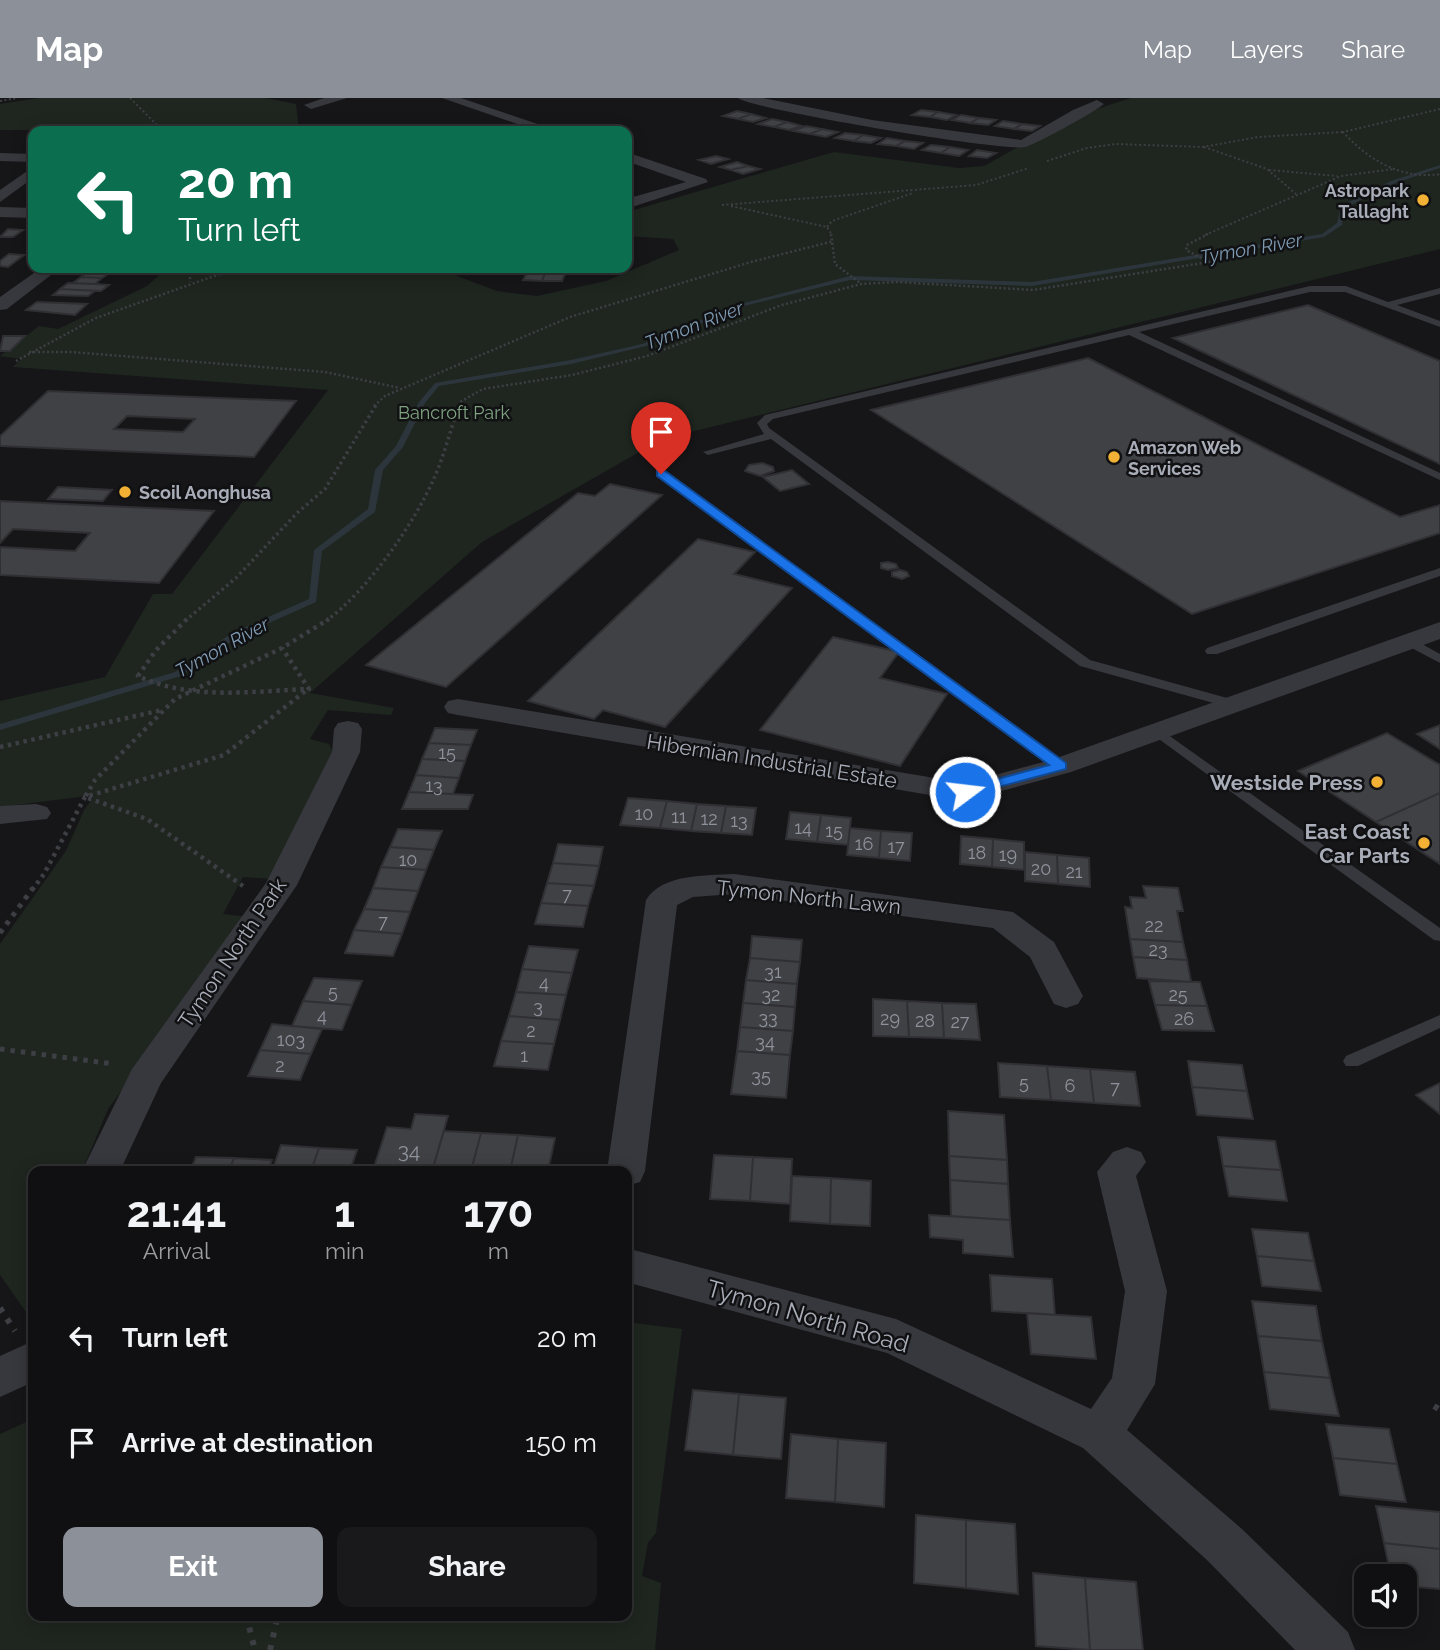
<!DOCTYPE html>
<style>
body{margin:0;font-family:Raleway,sans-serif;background:#19191b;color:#f1f3f6;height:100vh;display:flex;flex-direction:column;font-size:26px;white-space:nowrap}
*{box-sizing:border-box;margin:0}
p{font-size:23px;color:#9c9d9f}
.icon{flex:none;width:38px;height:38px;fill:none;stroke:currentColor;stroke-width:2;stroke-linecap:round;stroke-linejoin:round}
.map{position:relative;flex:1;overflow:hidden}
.details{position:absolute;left:28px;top:1068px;width:604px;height:455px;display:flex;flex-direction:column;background:#101012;border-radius:14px;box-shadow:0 4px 18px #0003,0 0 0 2px #303032}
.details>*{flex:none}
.hud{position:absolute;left:28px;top:28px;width:604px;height:147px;border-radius:14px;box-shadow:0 4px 18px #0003,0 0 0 2px #303032;background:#0b6e4f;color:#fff;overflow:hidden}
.tools{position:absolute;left:1354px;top:1466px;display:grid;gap:14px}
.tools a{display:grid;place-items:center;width:63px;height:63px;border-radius:14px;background:#101012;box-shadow:0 4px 18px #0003,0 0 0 2px #303032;font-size:35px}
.pin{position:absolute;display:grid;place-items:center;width:60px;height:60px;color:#fff;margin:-72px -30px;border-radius:50% 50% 50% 0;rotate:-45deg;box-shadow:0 0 7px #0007}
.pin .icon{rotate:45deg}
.me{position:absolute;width:77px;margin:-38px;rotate:75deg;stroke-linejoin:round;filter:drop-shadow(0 0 5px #0008)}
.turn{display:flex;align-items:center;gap:24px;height:147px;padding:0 35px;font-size:32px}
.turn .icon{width:91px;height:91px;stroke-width:2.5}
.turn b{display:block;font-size:49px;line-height:60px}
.eta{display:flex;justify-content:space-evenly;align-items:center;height:119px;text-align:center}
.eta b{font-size:42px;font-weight:700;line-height:49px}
.button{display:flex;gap:14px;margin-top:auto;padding:14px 35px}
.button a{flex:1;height:80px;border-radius:14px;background:#8c9099;color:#fff;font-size:28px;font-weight:700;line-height:80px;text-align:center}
.button a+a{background:#19191b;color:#f1f3f6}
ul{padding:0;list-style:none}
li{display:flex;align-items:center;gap:21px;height:105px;padding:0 35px}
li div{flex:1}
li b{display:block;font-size:26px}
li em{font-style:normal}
header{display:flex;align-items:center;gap:42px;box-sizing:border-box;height:98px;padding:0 35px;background:#8c9099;color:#fff}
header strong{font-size:33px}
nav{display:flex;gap:38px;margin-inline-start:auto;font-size:24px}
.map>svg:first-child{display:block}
.green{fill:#1e261f}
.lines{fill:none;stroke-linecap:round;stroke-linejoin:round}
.stream{fill:#2c353c;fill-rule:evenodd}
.building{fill:#404145;stroke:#303034;stroke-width:2;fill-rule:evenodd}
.path-far5{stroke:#3d3f44;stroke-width:2;stroke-dasharray:2 2.5;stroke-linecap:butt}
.path-far4{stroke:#3d3f44;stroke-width:2.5;stroke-dasharray:2 2.5;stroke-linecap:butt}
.path-far3{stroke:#3d3f44;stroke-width:3.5;stroke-dasharray:2.5 3.5;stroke-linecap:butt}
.path-far2{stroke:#3d3f44;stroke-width:4.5;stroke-dasharray:3.5 4.5;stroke-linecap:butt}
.path-far1{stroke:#3d3f44;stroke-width:5;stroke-dasharray:4.5 6;stroke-linecap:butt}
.path{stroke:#3d3f44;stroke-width:6;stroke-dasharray:5 8;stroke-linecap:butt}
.lane{fill:#37383d;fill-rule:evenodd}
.street{fill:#37383d;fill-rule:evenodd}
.route{fill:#1a73e8;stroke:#114b97;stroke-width:2}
.poi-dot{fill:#f2b134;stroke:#111113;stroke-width:2.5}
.labels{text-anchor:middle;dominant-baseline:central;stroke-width:5;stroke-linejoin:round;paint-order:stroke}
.far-poi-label{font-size:18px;font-weight:bold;fill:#a8adb8;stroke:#111113;text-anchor:start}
.far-park-label{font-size:18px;fill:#7fa381;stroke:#111113}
.number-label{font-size:18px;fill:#8e929b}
.far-water-label{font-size:19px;font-style:italic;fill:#7f9bb3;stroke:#111113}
.street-label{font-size:21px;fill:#a8adb8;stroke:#111113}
.poi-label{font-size:21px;font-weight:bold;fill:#a8adb8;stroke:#111113;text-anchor:end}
.near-number-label{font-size:21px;fill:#8e929b}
.near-street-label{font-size:24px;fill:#a8adb8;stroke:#111113}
</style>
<header>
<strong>Map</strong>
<nav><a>Map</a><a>Layers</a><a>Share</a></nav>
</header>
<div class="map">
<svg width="1440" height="1552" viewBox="0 0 1440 1552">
<rect width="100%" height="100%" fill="#161618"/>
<path class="green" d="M39,0H265L296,6L299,33L0,32V6Z
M1131,0H1440V151L662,341L482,444L310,595L394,610L391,617L328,612L310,641L329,646L333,654L272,781L243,779L223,816L250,819L108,1011L82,1073H33V1224L0,1177V846L66,753L84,712L95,697L0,709V603L105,579L153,496H172L328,292L13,269L21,261L0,258L39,228L58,231L147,188L167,170H436L497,193L537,198L606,183L679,152L673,141L627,138V114L834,54L959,70L984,68L1016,50L1036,44L1090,13Z
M627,1224L682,1231L656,1435L648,1445L642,1478L661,1485L655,1552H0V1336L33,1321V1517H626Z"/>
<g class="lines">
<path class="stream" d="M1440,67V70L1395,85L1345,110L1342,127L1324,139L1032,188L850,182L744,208L646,248L571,266L439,288L425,305L403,349L383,372L375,414L322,453L316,504L238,539L181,578L0,632V626L175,574L232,535L309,501L314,452L368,411L375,372L396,348L419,304L435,285L571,262L642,246L740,206L850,178L1032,184L1322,136L1337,125L1341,108L1391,83Z"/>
</g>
<path class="building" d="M921,12L938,14L930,19L912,17Z
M737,13L751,16L738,21L723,18Z
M938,14L956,17L947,22L930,19Z
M751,16L766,20L753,24L738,21Z
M961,17L979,20L970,25L952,22Z
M979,20L996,22L988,27L970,25Z
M772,21L787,24L774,29L758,26Z
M1003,23L1022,26L1014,31L995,28Z
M787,24L802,28L789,32L774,29Z
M1022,26L1040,28L1032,33L1014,31Z
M806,28L822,31L810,36L793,33Z
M822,31L838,34L826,39L810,36Z
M845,35L863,37L854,43L835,40Z
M863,37L881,40L871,45L854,43Z
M887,40L905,43L896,48L878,46Z
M905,43L923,45L914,51L896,48Z
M931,47L950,49L941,55L922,52Z
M950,49L968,52L959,58L941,55Z
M977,52L996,55L987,60L969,58Z
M716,58L728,61L711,66L699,62Z
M737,64L748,68L731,72L720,69Z
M748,68L760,71L743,76L731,72Z
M8,131L23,132L13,139H0Z
M9,156L24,157L8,169L0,168V163Z
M116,170L114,171L122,172L109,175L88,174L92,171H87Z
M528,173H546L542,183L523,182Z
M546,173L566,174L562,183H542Z
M88,174L109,175L102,180L81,179Z
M81,179L102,180L95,186L73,185Z
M68,185L95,186L109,187L101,193L60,191Z
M60,191L95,193L88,198L53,197Z
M37,204L87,206L75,217L26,212Z
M1308,207L1440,263V366L1173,240Z
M3,238H25L10,253H0Z
M1088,260L1400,419L1440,407V435L1192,516L871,312Z
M48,293L296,303L254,359L0,348V338ZM127,318L195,321L183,334L114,331Z
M762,365L773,369L774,373L760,378L745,373L749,367Z
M792,372L809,386L780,393L763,379Z
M610,386L662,397L446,589L366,567L578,395L595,398Z
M58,389L112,392L103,403L48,401Z
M0,403L214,413L159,485L0,477V449L75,453L90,435L13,431L0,445Z
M698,441L755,454L734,476L792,490L665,629L603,612L594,621L528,603Z
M888,464L896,466L898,470L888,472L881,470V465Z
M900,472L907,474L909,478L902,481L892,478V474Z
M833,539L899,554L880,580L947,596L900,668L760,632Z
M1440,627V651L1417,636Z
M435,630L477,632L471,647L429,645Z
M1387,635L1440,667V695L1376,724L1298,673Z
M429,645L471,647L465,663L422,661Z
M422,661L465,663L459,680L416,677Z
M416,677L459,680L453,696L409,694Z
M409,694L453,696L473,697L468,711H402Z
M1440,695V766L1376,724Z
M628,700L667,703L660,730L620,727Z
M667,703L697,706L691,733L660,730Z
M697,706L726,708L721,735L691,733Z
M726,708L756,710L752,737L721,735Z
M790,714L821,717L817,744L786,741Z
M821,717L851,720L848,747L817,744Z
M850,730L881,733L879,760L847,757Z
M398,731L442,733L434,752L390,749Z
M881,733L912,735L910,763L879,760Z
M961,738L993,741L992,769L960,766Z
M993,741L1024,744V772L992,769Z
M558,746L603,749L599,768L553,765Z
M390,749L434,752L426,772L381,769Z
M1025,754L1057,757L1058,786L1025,783Z
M1057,757L1089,760L1090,789L1058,786Z
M553,765L599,768L594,788L547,785Z
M381,769L426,772L418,793L373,790Z
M547,785L594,788L588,808L541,805Z
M1143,788L1178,790L1183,813H1177L1183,844L1130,841L1125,809L1132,810L1130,799L1146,800Z
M373,790L418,793L410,814L364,811Z
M541,805L588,808L583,829L535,826Z
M364,811L410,814L402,836L354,832Z
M354,832L402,836L393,858L345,855Z
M752,838L802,842L800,864L750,860Z
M1130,841L1183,844L1187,862L1133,859Z
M529,848L578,852L572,875L522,871Z
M1133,859L1187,862L1191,884L1137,880Z
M750,860L800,864L797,886L746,882Z
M522,871L572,875L566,897L516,894Z
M314,880L362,883L352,907L303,903Z
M746,882L797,886L795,909L743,905Z
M1149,883L1200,884L1207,908L1155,907Z
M516,894L566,897L560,922L509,918Z
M873,901L907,903L909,939L873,938Z
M303,903L352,907L342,932L292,928Z
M907,903L942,905L944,940L909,939Z
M743,905L795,909L793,933L740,929Z
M942,905L976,906L980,942L944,940Z
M1155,907L1207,908L1214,933L1162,932Z
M509,918L560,922L554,946L501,943Z
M272,926L322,931L311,956L260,952Z
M740,929L793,933L790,957L737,953Z
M501,943L554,946L548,972L494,968Z
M260,952L311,956L300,982L248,978Z
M737,953L790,957L786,1000L731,996Z
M1188,963L1242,967L1247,993L1192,989Z
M998,965L1047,968L1051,1002L1000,999Z
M1047,968L1090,971L1094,1005L1051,1002Z
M1090,971L1135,974L1140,1008L1094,1005Z
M1440,985V1016L1416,997Z
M1192,989L1247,993L1253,1021L1197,1017Z
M948,1013L1004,1017L1007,1062L949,1058Z
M415,1016L448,1018L432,1073L373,1072L387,1029L411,1031Z
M444,1033L481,1035L471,1073H432Z
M481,1035L518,1037L510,1073H471Z
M518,1037L555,1040L548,1073H510Z
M1218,1039L1275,1043L1281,1072L1223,1068Z
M281,1047L319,1050L311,1073H272Z
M319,1050L357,1052L350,1073H311Z
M714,1057L753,1059L750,1103L710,1101Z
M949,1058L1007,1062L1008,1086L950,1082Z
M196,1059L234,1060L229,1073H190Z
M753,1059L792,1061L790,1106L750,1103Z
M234,1060L272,1062L268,1073H229Z
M1223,1068L1281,1072L1287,1103L1229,1098Z
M792,1078L831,1080L830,1126L790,1123Z
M831,1080L871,1083L870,1128L830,1126Z
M950,1082L1008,1086L1010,1122L951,1118Z
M929,1117L1010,1122L1013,1159L963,1155V1142L930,1139Z
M1252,1131L1308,1135L1314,1163L1257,1158Z
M1257,1158L1314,1163L1321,1193L1262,1188Z
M990,1177L1052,1181L1055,1217L992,1213Z
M1252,1203L1316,1208L1322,1243L1258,1238Z
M1027,1215L1091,1219L1096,1261L1031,1256Z
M1258,1238L1322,1243L1330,1280L1264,1274Z
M1264,1274L1330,1280L1339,1318L1270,1311Z
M693,1292L739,1296L733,1357L685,1352Z
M739,1296L786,1300L781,1361L733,1357Z
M1326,1326L1389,1331L1397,1366L1333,1360Z
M791,1336L838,1341L835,1404L786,1400Z
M838,1341L886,1345L884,1409L835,1404Z
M1333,1360L1397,1366L1406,1404L1340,1397Z
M1376,1408L1440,1414V1451L1384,1445Z
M916,1417L966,1422V1490L914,1485Z
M966,1422L1015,1426L1018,1496L966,1490Z
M1384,1445L1440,1451V1491L1405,1488V1479H1391Z
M1033,1475L1085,1480L1090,1552L1036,1548Z
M1085,1480L1136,1484L1143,1552H1090Z"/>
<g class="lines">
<path class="path-far5" d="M130,0L157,27L168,33
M0,3L17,0
M1440,11L1343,34C1368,62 1402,82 1440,76
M1204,49L1267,71L1296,96
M1047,63L1087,50L1115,46L1203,49L1258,39L1343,34
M1269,72L1337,78
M722,107L976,87L1029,70
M731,108L827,129L832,137
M827,129L832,123L913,95
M1205,137L1341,78L1394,71"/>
<path class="path-far4" d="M831,136L835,166L860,185
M190,170V184
M29,254H71L325,274L400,290
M16,263L96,220L237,170
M374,308L385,298L570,219L751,164L834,143
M459,308L460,304L483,291L572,277L647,258L782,207L861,186L897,184L1033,192L1209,164L1186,152L1187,147L1208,136"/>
<path class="path-far3" d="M185,523L236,480L297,415L325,391L376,307
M326,523C367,493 415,425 435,378C445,355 451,330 459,307"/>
<path class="path-far2" d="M187,521L156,552L138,578C192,603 252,593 309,591L282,550
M0,649L162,612
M243,788L147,721L85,699L95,682L175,601L282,550L329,521
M32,792L44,776L85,699L224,657L308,591"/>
<path class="path-far1" d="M0,835L33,790
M0,951L114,966"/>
<path class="path" d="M0,1210L15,1233
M1434,1308L1440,1312
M246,1517L255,1552
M270,1552L278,1517"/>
<path class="lane" d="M1310,188H1346L1388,204L1440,190V196L1397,207L1440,223V229L1345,194H1310L1139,234L1440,375V382L1129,237L773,321L767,326L769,330L1090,562L1238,603L1240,606L1238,609H1228L1080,568L771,341L708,357L703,354L764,336L757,325L765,317Z
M657,374H665L1066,665L1068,668L1066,671H1056L657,378Z
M1440,470V478L1217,556H1207L1205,553L1207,550Z
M1409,539L1440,556V565L1404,546L1403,543Z
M1157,629L1440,830V843L1434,842L1152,636L1150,633Z
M1440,917V930L1358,968H1346L1343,963L1346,958Z"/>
<path class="street" d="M324,0H347L311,11L304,7Z
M442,0H461L558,33H538Z
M738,0H763L872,22L1021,42L1073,12L1097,2L1104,6C1096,13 1035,47 1025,49C1003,54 750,11 738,0Z
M626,54L706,81L708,84L626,111V101L686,84L626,63Z
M0,55L33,56V64L0,63Z
M33,69V80L0,104V92Z
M0,109L33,110V120L0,119Z
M41,170H60L7,211L0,212V199Z
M1440,524V541L1071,674L965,703L458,617L448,615L444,609L448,603L458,601L965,685L1051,662Z
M348,623L358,625L362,631L360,654L297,787L161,985L120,1073H82L132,971L266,785L332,654L334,631L338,625Z
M36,706L47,709L51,715L47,721L0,726V708Z
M734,776L1013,814L1054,844L1083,898L1078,906L1066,910L1054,906L1030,859L993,830L734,796L693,799L677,807L645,1073L640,1084L626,1088V1073H607L646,802C663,775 706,778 734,776Z
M1127,1049L1141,1054L1146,1064L1136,1078L1167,1193L1155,1286L1127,1332L1242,1431L1348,1534L1355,1552H1295L1208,1463L1083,1350L887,1255L626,1184V1150L896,1221L1091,1311L1112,1280L1125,1193L1097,1074L1113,1054Z
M33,1243V1284L0,1299V1258Z"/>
</g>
<path class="route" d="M657,373H665L1066,665V671L965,698L960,697V691L1049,667L657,378Z"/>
<g class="poi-dot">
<circle cx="1423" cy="102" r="7"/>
<circle cx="1114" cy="359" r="7"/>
<circle cx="125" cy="394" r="7"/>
<circle cx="1377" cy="684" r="7"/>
<circle cx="1424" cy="745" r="7"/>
</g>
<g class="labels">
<g class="far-poi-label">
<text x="1409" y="92" text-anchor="end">Astropark<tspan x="1409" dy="21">Tallaght</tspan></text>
<text x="1128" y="349">Amazon Web<tspan x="1128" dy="21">Services</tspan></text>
<text x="139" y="394">Scoil Aonghusa</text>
</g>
<g class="far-park-label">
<text x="454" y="314">Bancroft Park</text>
</g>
<g class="number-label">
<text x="447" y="654">15</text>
<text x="434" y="687">13</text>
<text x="644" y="715">10</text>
<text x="679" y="718">11</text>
<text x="709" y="720">12</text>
<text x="739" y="722">13</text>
<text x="803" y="729">14</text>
<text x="834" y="732">15</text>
<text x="864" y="745">16</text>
<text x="896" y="748">17</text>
<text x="977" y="754">18</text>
<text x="1008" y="756">19</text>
<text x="408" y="761">10</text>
<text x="1041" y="770">20</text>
<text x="1074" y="773">21</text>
<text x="567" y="796">7</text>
<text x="383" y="823">7</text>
<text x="1154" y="827">22</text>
<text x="1158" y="851">23</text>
<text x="773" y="873">31</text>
<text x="544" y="884">4</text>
<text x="333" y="893">5</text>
<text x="771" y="896">32</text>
<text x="1178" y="896">25</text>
<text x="538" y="908">3</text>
<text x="322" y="917">4</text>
<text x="768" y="919">33</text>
<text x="890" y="920">29</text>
<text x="1184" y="920">26</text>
<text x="925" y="922">28</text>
<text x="960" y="923">27</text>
<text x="531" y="932">2</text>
<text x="291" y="941">103</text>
<text x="765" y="943">34</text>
<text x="524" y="957">1</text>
<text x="280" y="967">2</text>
<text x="761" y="977">35</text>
<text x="1024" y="984">5</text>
<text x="1070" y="987">6</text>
<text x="1115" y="989">7</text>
</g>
<g class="far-water-label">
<text transform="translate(1251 150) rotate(-10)">Tymon River</text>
<text transform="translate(694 227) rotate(-21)">Tymon River</text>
<text transform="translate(222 549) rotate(-29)">Tymon River</text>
</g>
<g class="street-label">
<text transform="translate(772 663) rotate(9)">Hibernian Industrial Estate</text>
<text transform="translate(809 799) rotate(6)">Tymon North Lawn</text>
<text transform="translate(232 855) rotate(-56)">Tymon North Park</text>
</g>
<g class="poi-label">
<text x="1363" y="684">Westside Press</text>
<text x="1410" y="733">East Coast<tspan x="1410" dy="24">Car Parts</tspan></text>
</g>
<g class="near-number-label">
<text x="409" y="1052">34</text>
</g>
<g class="near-street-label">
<text transform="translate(808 1218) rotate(16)">Tymon North Road</text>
</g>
</g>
</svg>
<div class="tools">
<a><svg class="icon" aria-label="sound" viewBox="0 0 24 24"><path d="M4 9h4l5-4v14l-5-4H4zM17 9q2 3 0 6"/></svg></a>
</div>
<div class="pin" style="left:661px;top:376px;background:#d93025"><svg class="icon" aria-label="arrive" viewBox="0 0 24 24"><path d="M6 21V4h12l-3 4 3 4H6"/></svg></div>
<svg class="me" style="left:965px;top:694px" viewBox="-20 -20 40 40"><circle r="17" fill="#1a73e8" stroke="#fff" stroke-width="3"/><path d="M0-11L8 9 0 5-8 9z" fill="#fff"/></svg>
<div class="hud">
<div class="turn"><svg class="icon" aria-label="left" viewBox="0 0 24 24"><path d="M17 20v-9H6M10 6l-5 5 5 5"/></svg><div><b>20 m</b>Turn left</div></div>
</div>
<section class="details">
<div class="eta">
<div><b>21:41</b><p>Arrival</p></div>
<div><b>1</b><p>min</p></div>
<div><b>170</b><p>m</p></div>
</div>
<ul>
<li><svg class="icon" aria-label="left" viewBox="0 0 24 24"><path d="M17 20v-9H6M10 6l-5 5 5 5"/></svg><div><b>Turn left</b></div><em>20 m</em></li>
<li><svg class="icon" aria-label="arrive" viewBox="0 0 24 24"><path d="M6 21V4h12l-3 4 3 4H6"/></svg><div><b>Arrive at destination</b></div><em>150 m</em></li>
</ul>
<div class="button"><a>Exit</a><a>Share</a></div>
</section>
</div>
